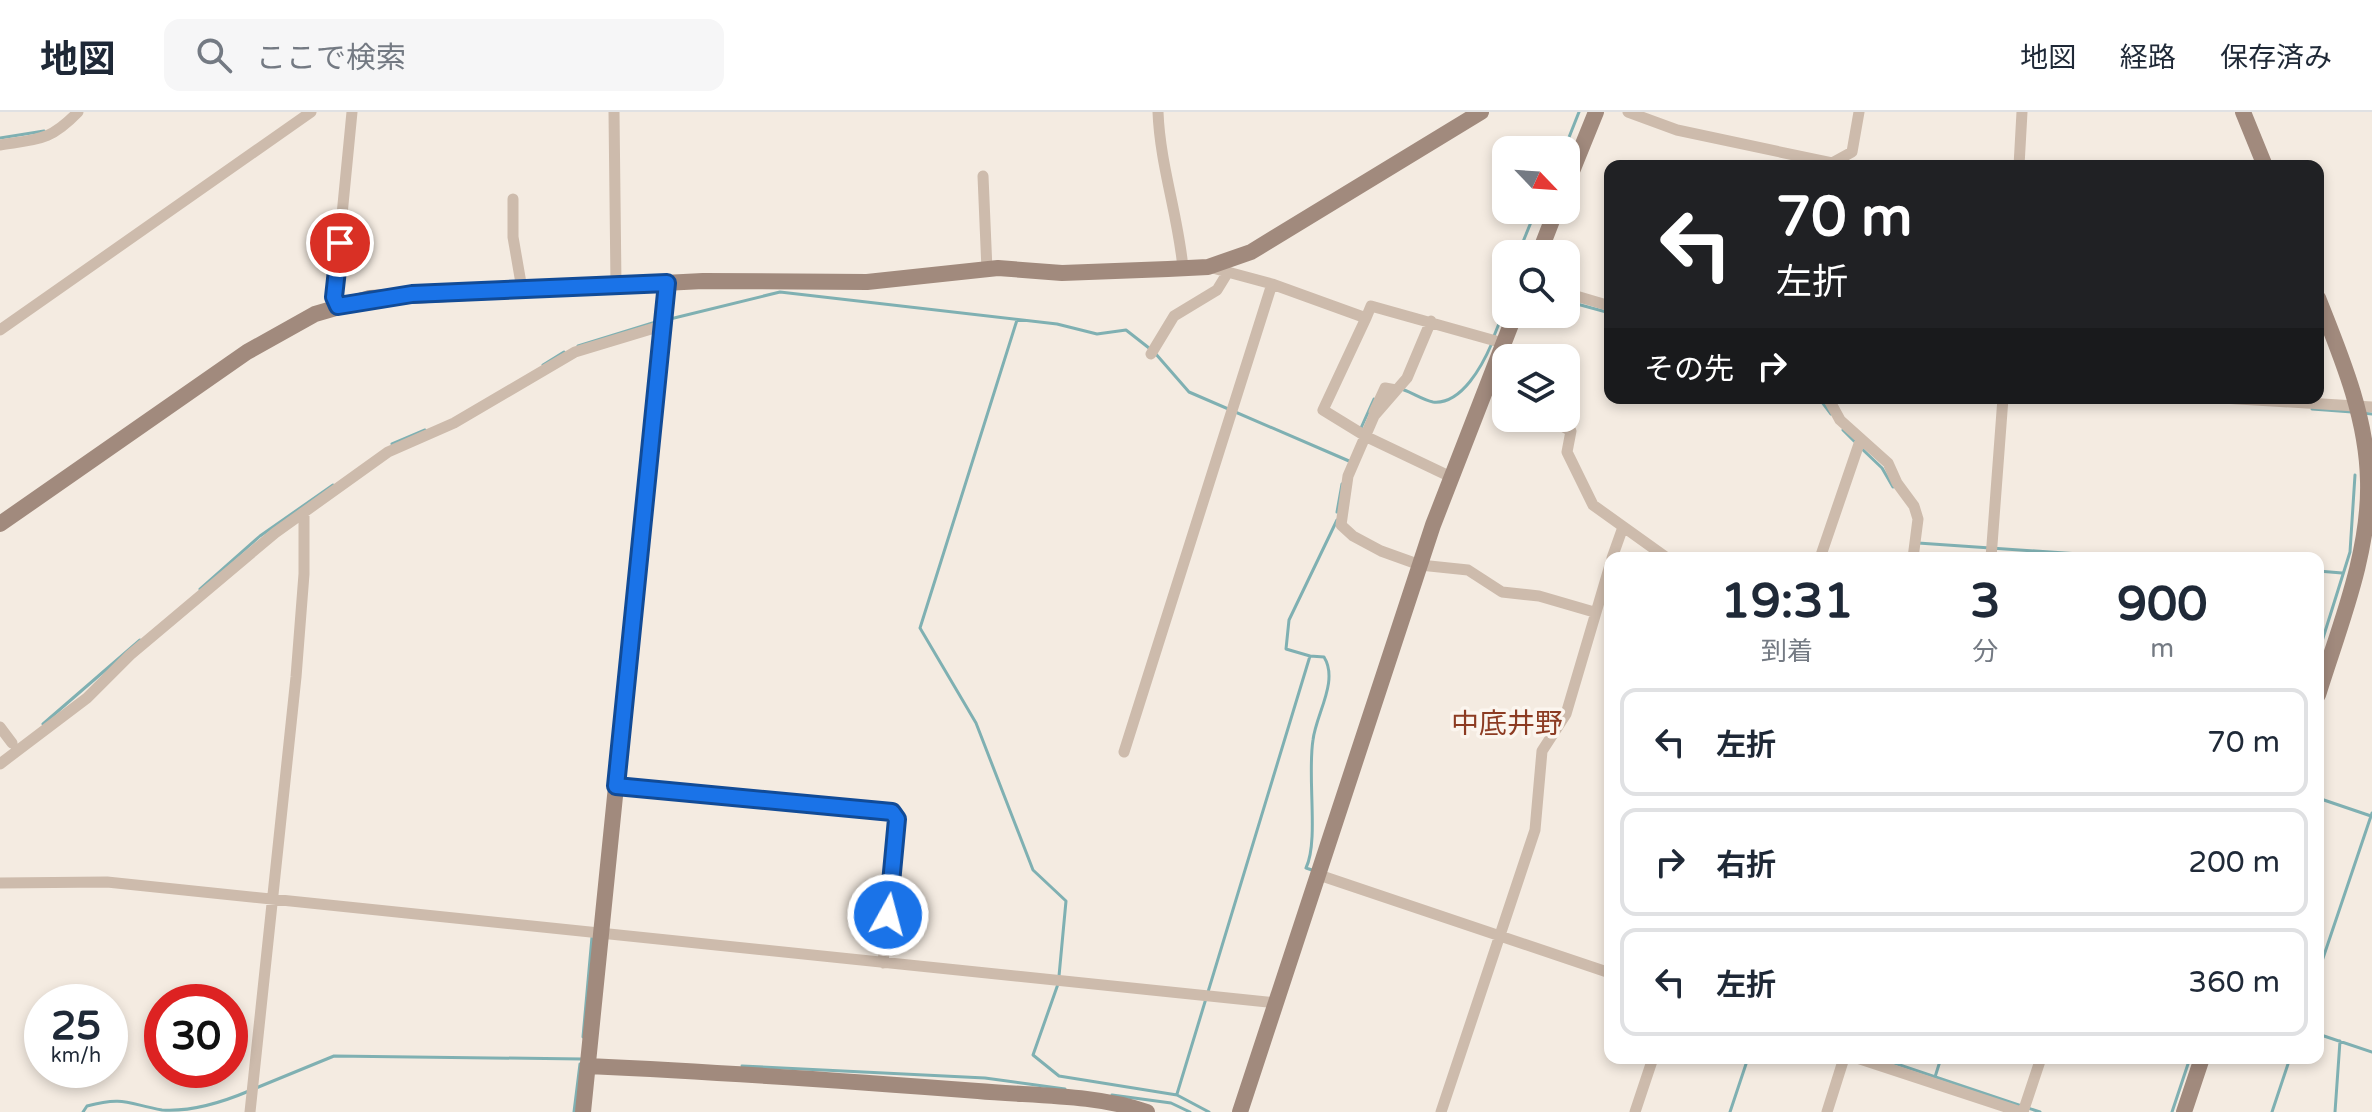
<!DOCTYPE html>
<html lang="ja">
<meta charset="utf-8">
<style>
body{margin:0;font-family:"Varela Round","Noto Sans JP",sans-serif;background:#f6f6f7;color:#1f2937;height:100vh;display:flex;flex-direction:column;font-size:30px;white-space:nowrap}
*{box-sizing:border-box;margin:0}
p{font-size:26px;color:#747a83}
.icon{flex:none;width:44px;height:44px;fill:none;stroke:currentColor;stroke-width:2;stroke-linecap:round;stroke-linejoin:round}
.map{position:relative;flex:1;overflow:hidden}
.details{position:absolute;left:1604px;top:440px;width:720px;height:512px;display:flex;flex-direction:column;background:#fff;border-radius:16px;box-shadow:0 4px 12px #0003}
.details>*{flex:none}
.guide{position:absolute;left:1604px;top:48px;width:720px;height:244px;border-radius:16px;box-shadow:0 4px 12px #0003;background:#202124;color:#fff;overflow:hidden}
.needle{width:52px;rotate:115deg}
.tools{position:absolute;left:1492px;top:24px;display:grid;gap:16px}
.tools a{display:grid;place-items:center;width:88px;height:88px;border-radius:16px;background:#fff;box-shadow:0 4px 12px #0003;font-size:40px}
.speed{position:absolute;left:24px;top:872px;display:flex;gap:16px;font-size:40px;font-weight:700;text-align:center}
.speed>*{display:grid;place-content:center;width:104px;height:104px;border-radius:50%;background:#fff;box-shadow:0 4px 12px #0003;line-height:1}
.speed small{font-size:20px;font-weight:400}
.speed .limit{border:12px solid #d22;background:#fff;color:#111}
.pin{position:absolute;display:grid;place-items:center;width:68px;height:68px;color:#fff;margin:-34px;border:4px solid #fff;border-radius:50%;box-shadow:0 2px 8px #0007}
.me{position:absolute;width:88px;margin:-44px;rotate:7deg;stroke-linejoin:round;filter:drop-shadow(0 0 6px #0008)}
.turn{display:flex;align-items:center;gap:28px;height:168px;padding:0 40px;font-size:36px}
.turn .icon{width:104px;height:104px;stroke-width:2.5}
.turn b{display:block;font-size:56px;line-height:68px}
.then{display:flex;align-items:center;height:76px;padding:0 40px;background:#0003;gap:16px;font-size:30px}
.eta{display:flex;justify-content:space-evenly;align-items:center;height:136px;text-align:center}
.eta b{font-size:48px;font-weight:800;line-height:56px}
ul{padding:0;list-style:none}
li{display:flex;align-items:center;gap:24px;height:108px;margin:0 16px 12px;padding:0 24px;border:4px solid #e0e1e3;border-radius:16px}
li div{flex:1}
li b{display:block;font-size:30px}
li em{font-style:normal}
header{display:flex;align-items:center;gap:48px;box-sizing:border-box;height:112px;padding:0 40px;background:#fff;border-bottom:2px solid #e0e1e3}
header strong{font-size:38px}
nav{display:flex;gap:44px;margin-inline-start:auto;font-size:28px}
.search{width:560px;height:72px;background:#f6f6f7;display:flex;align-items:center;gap:20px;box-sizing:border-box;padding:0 28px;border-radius:16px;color:#747a83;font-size:30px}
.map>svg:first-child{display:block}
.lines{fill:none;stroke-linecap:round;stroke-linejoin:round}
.stream{stroke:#7fb0b2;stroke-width:3}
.street{stroke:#cdbbac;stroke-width:11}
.secondary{stroke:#a18a7d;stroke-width:16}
.route-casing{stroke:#114b97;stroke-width:20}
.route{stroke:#1a73e8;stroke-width:14}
.labels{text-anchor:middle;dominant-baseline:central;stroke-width:7;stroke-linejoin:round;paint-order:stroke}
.quarter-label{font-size:28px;fill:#8c3b22;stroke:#fbf5ee}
</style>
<header>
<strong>地図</strong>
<div class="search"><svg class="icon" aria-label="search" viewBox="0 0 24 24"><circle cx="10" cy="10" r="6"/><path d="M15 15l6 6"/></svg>ここで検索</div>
<nav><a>地図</a><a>経路</a><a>保存済み</a></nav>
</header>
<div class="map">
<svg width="2372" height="1000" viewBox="0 0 2372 1000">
<rect width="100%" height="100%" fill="#f4ebe1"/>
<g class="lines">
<path class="stream" d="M0,26L44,19
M1564,38L1579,0
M1518,142L1536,98
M1566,189L1610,201
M670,207L780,180L1057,212L1097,222L1126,218L1149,236
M1017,208L920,516L976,611L1033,758L1066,789L1059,864
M1494,224L1506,194
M578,234L659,209
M1155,241L1189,280L1349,349
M543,253L564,240
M1404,278C1413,281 1423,288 1433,290C1462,293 1483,252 1492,231
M1819,286L1831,302
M2164,286L2220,290
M2312,297L2352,300
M2363,301L2372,302
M1361,316L1374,287
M1843,318L1854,329
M392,332L425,318
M1860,335L1882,356L1893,375
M1337,400L1342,372
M1918,431L2138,446
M2318,459L2342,461
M200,477L260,424L333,373
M2318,542L2350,440L2355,363
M1310,544L1324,545C1339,569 1316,602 1313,628C1307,664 1319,729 1306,756L1315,759
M43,612L140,528
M2318,686L2371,704
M2318,861L2372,701
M1058,872L1033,943L1059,964L1177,983L1209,1000
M2318,922L2372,940
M583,925L592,825
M1879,946L2040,1000
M742,954L985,966L1065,977
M1935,965L1941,946
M256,976L334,944L582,947
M1177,982L1310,544L1286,537L1289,508L1337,408
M1112,983L1171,991L1190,1000
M83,1000L87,994C124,984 128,992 162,998C191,1000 223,990 249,979
M574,1000L580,952
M1730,1000L1748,946
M2172,1000L2190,946
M2272,1000L2290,946
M2335,1000L2340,929"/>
<path class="street" d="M614,0L616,173
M1158,0C1160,53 1178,103 1183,156
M1628,0L1677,18L1832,51L1852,40L1859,0
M0,33C39,27 50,29 78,0
M2019,54L2022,0
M983,64L987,158
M513,87V125L522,177
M1209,155L1272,172L1366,206L1371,194L1503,231
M1566,181L1610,194
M338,194L334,185L352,0
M1366,206L1323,298L1367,325L1451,365
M1431,209L1407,266L1374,304L1348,364L1341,413L1353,424L1381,439L1420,453L1468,458L1502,480L1539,484L1594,500
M0,218L311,0
M1151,242L1174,204L1217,178L1228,160
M1485,274L1506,285
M1828,286L1840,308L1888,351L1897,371L1914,394L1918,407L1913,446
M2222,286L2372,295
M1374,300L1385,276L1396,278
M1547,306L1571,319L1567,340L1593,393L1667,446
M1612,446L1623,415
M1820,446L1860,329
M1991,446L2003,286
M0,615L12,631
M1124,640L1272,172
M0,652L87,586L130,543L275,421L388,340L454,311L575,240L661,214
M616,674L892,700L897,707L883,851
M1319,763L1610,861
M0,771L107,770L1277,891
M1857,946L2021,1000
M250,1000L296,565L304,462V400
M1441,1000L1535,718L1542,639L1566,602L1610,453
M1635,1000L1653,946
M1827,1000L1844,946
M2023,1000L2041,946"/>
<path class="secondary" d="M2243,0L2265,54
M1566,74L1596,0
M1539,142L1556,98
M2318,186C2341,244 2367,305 2368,369C2370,441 2339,515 2318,583
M0,412L247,240L315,202L370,186L703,169L867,170L998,156L1062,161L1168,157L1208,155L1251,140L1481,0
M588,954C718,960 848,969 978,979C1033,984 1095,982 1147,1000
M583,1000L667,171
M1240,1000L1433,413L1515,202
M2184,1000L2202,946"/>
</g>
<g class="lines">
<g class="route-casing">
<path id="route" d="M340,131L334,185L338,194L412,182L667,171L616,674L892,700L897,707L888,803"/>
</g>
<use href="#route" class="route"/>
</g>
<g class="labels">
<g class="quarter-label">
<text x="1507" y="612">中底井野</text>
</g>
</g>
</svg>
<div class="tools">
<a><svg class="needle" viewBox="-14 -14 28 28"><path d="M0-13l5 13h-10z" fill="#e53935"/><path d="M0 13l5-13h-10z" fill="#747a83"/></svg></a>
<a><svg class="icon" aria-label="search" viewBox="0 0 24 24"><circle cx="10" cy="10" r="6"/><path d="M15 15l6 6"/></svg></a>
<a><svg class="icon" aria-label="layers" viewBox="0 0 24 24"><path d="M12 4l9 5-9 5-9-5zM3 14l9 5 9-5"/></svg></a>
</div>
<div class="speed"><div>25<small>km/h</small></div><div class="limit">30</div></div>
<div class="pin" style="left:340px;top:131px;background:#d93025"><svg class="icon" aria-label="arrive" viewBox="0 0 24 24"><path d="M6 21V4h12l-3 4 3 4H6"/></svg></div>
<svg class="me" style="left:888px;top:803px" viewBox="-20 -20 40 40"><circle r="17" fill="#1a73e8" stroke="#fff" stroke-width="3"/><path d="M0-11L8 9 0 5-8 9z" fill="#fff"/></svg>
<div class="guide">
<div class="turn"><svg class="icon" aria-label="left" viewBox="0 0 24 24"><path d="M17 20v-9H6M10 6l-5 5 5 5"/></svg><div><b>70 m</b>左折</div></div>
<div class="then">その先<svg class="icon" aria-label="right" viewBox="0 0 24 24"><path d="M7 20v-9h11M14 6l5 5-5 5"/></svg></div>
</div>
<section class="details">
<div class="eta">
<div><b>19:31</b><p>到着</p></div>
<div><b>3</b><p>分</p></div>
<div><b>900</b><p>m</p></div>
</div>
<ul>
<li><svg class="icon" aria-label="left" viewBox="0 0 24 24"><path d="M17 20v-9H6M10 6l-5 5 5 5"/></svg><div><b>左折</b></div><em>70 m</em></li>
<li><svg class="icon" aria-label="right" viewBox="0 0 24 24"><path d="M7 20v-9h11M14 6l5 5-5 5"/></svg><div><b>右折</b></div><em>200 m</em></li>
<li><svg class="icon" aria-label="left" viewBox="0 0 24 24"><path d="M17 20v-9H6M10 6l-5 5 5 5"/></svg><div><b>左折</b></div><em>360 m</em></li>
</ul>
</section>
</div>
